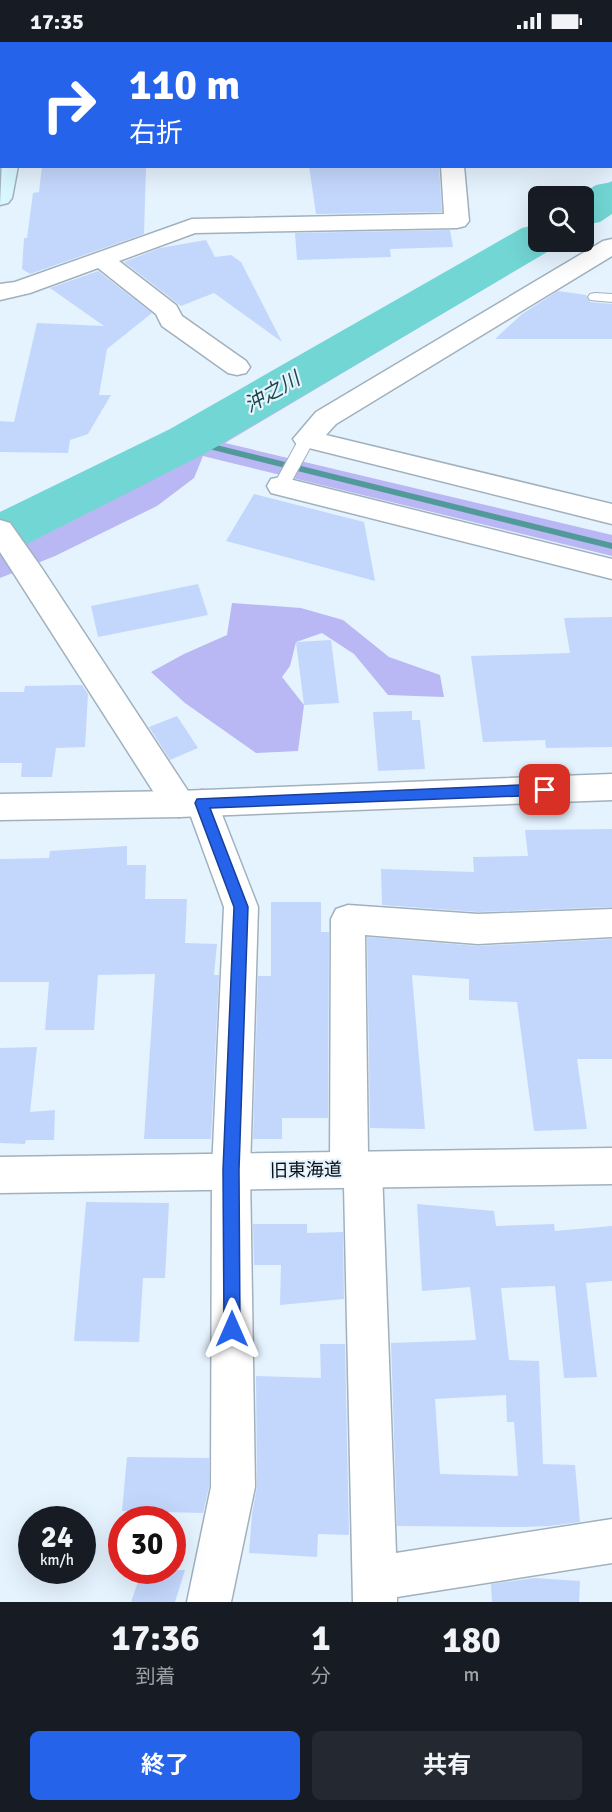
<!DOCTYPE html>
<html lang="ja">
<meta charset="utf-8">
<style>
body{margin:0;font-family:Signika,"Noto Sans JP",sans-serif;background:#242831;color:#f1f3f6;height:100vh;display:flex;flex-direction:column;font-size:22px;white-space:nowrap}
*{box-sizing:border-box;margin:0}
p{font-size:20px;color:#9ea1a6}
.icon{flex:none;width:33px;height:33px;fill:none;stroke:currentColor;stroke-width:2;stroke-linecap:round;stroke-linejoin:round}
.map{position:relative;height:1560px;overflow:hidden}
.details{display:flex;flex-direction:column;background:#171b24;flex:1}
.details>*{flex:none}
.top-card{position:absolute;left:0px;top:0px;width:612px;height:126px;box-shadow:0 6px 24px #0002;background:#2563eb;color:#fff;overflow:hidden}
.tools{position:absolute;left:528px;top:144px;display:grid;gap:12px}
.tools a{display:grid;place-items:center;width:66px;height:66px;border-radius:9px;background:#171b24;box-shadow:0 6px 24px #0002;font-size:30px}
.speed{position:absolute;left:18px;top:1464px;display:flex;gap:12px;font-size:30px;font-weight:700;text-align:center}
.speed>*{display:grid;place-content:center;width:78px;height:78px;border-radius:50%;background:#171b24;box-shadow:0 6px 24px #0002;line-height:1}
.speed small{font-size:15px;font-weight:400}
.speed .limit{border:9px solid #d22;background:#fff;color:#111}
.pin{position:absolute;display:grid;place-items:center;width:51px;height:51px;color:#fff;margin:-26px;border-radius:12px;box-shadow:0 3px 9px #0006}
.me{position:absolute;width:66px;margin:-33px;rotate:0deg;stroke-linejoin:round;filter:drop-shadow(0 0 4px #0008)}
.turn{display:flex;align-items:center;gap:21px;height:126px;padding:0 30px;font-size:27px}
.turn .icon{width:78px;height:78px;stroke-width:2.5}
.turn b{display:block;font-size:42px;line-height:51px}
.eta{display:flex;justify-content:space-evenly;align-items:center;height:102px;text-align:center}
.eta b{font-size:36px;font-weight:700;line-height:42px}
.cta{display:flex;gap:12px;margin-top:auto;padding:12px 30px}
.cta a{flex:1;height:69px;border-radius:9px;background:#2563eb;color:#fff;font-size:24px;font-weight:700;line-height:69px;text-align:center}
.cta a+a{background:#242831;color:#f1f3f6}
.status{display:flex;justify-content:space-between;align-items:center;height:42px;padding:0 30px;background:#171b24;direction:ltr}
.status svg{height:16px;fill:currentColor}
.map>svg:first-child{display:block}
.green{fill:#b9b7f4}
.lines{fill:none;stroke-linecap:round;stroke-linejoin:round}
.stream{fill:#529a9a;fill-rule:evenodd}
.river{fill:#72d6d4;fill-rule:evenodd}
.building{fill:#c3d7fc;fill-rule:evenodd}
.service-casing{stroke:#a0b1bd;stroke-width:2}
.minor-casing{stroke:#a0b1bd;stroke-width:3}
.tertiary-casing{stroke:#a0b1bd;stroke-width:3}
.secondary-casing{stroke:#a0b1bd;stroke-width:3}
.primary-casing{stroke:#d3d3d4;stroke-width:3}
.service{fill:#fff;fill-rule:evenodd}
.minor{fill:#fff;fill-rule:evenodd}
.tertiary{fill:#fff;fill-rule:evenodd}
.secondary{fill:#d8f7ff;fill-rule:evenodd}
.primary{fill:#b1efff;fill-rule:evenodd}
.route{fill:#2563eb;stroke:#184099;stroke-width:1.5}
.labels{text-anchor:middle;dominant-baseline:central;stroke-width:4.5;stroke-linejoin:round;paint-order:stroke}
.street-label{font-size:18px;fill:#080d11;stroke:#e5f3fe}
.water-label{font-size:20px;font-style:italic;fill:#1b4948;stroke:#e5f3fe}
</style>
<div class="status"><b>17:35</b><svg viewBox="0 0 49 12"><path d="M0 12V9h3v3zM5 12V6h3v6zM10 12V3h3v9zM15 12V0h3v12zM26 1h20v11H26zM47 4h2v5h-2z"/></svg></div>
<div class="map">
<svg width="612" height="1560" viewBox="0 0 612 1560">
<rect width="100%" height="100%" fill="#e5f3fe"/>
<path class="green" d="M612,139V170L584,187V156Z
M538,182V200H563L225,401L612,493V514L203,414L194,436L157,464L55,514L0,536V473L65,449L250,352Z
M232,561L301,566L343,578L389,615L440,633L444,655L388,653L354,612L322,591L296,600L290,624L282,635L304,663L298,709L256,711L185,661L151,630L184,612L227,593Z"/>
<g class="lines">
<path class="stream" d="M188,396L612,501V507L185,401V397Z"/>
<path class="river" d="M612,140V172L600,180L584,183V154H578L596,143Z
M538,182V200H559L554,206L206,411L19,506L0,512V470L170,387L522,186Z"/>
</g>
<path class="building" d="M42,124H146L144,192L30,232L22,227L24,196H27L33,151L39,150Z
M309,124L439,125L442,170L316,172Z
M450,188L453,205L390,207L391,215L297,218L295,191Z
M206,198L215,215L231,213L241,220L282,300L214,251L181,264L124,220L160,206Z
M98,229L152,271L107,307L99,353H111L88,392L70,398L68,411L0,410V379L14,380L37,281L104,284L50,246Z
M558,249L586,253L590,260L612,262V297H495L522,272Z
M254,452L364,480L375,539L226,499Z
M198,542L208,573L98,595L91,564Z
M612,575V705L546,706L545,698L483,700L471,614L570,611L564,576Z
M331,598L339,661L304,663L296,600Z
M82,643L88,652L85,705L56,706L52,735H21L22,721H0V650H24L25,644Z
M412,669V678H420L425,727L378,729L373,670Z
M177,674L198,706L170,718L149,685Z
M612,787V865L478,870L382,863L381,827L474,830L473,815L528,814L525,788Z
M127,804V823H146L145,857H187L185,901L217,902L214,933H219L211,1097H144L155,932L98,933L94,988H45L49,940H0V817L49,816L50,809Z
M271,860H321V890H329L328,1076H282V1097H253L258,934H271Z
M367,895L478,904L612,897V1017H577L587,1087L534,1089L517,960L469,958V937L412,933L425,1087L370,1086Z
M37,1005L30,1070L55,1068L54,1098H26L25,1102L0,1101V1006Z
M86,1160L169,1161L165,1236H143L139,1300L74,1299Z
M417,1162L494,1169L496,1184L554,1182L555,1189L612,1184V1239L586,1241L597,1335L564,1336L555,1244L501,1246L509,1318L539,1319L543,1422L575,1423L580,1480L550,1484L522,1485L397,1484L391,1301L476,1298L470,1245L422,1249ZM506,1353L507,1380H514L518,1434L440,1432L435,1357Z
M253,1182H307V1191L343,1190L344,1257L280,1263L281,1223H254Z
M320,1302H345L349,1493L318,1492L317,1515L249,1511L252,1472L257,1445L256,1334L321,1336Z
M127,1415L209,1416V1445L203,1471L122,1469Z
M142,1528H185L175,1560H131Z
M534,1536L580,1539L579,1560H492L491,1542Z"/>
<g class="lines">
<g class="service-casing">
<path id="service" d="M595,251L612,252V260L590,258L588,255L590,252Z
M307,392L313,393L315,397L289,444L287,448H275L273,444L299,397L301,393Z"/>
</g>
<g class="minor-casing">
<path id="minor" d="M540,0H562V2H541Z
M441,124H464L469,179L465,184L457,186L195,191L119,219L176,263L182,274L246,319L250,325L246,331L237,333L228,331L162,284L156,272L98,226L30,251L0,258V242L15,240L192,177L444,172Z
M612,197V214L336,382L326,393L612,462V482L297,403L293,397L316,370L603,199Z
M281,435L612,517V537L271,451L267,444L271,437Z
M0,478L10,481L41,525L190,752L202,748L214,752L258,865L250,1128L255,1445L231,1560H187L211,1445L212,1128L224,865L190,772L179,775L167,771L0,510Z
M348,863L478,872L612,867V895L478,902L365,893L368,1111L377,1114L382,1127L396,1511L612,1477V1521L397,1555V1560H353L344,1143L335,1140L330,1127L331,877L336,867Z"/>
</g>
<g class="tertiary-casing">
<path id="tertiary" d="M612,732V758L179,775L0,778V752L179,749Z
M612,1106V1142L0,1151V1115Z"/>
</g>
<g class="secondary-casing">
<path id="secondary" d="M610,46H612V60H610Z
M0,74H2V88H0Z
M2,118V124H18L12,156L8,161L0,163Z"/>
</g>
<g class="primary-casing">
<path id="primary" d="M18,0H40V2H18Z"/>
</g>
<use href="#service" class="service"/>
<use href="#minor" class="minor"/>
<use href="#tertiary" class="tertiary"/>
<use href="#secondary" class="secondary"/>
<use href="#primary" class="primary"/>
</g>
<path class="route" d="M545,742L552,748L545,753L210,766L248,865L239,1128L240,1287L238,1293L232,1295L226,1293L224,1287L223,1128L234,865L195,761L197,757Z"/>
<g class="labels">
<g class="street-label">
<text transform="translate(306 1128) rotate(-1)">旧東海道</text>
</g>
<g class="water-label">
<text transform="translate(272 350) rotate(-30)">沖之川</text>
</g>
</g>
</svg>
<div class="tools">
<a><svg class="icon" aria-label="search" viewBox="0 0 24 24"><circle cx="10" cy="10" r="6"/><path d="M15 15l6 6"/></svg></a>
</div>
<div class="speed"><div>24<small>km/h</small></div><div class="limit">30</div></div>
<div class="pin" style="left:545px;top:748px;background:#d93025"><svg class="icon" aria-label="arrive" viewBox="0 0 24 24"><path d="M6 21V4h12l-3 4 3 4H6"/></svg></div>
<svg class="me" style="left:232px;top:1287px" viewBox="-20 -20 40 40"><path d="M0-17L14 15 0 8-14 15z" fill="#2563eb" stroke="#fff" stroke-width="4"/></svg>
<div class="top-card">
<div class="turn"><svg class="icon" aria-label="right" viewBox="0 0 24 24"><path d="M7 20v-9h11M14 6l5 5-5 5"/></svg><div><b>110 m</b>右折</div></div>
</div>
</div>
<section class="details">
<div class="eta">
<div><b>17:36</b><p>到着</p></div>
<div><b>1</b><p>分</p></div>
<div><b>180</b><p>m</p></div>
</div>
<div class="cta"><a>終了</a><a>共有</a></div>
</section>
